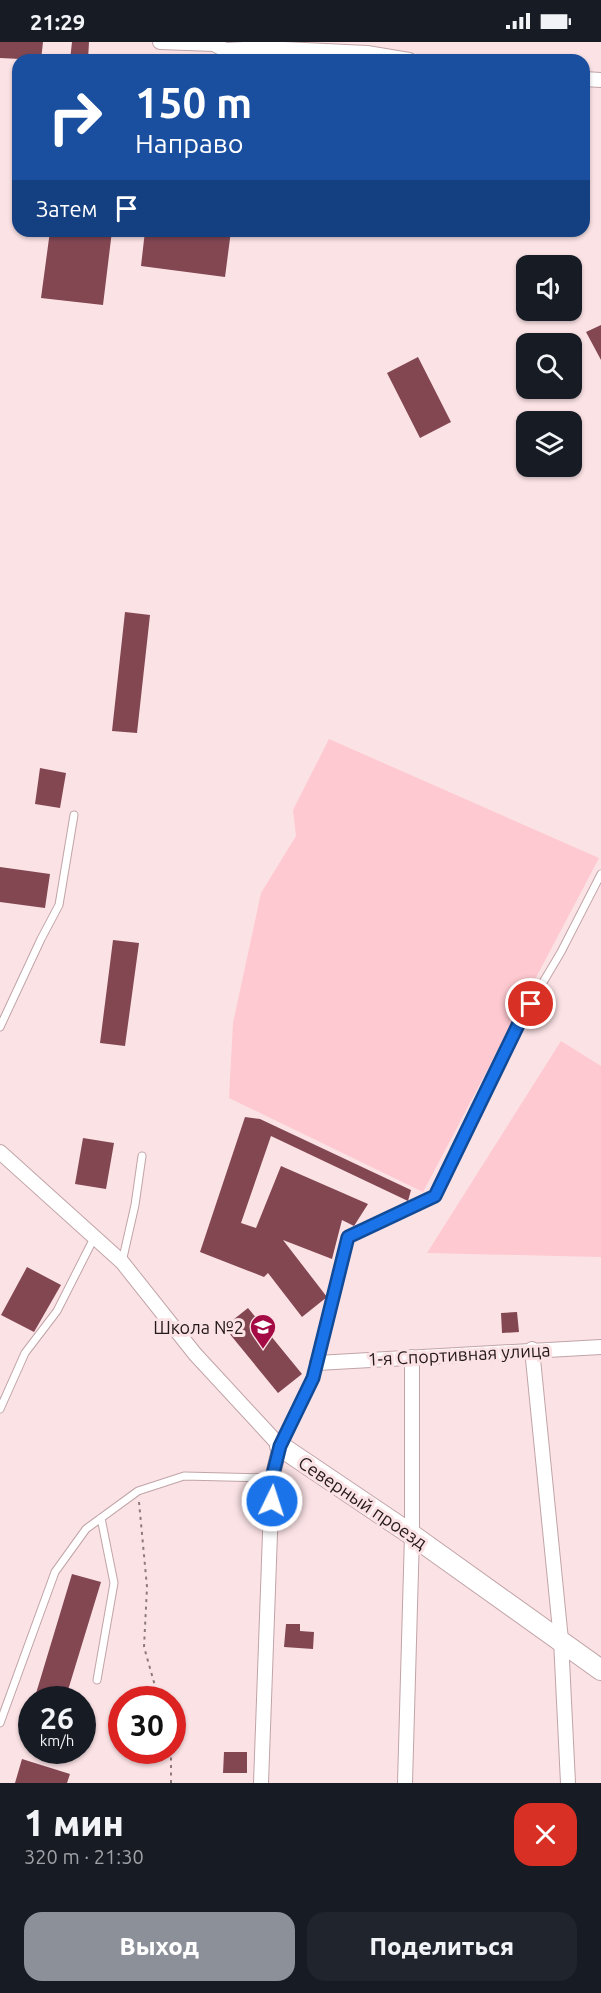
<!DOCTYPE html>
<html lang="ru">
<meta charset="utf-8">
<style>
body{margin:0;font-family:Ubuntu,sans-serif;background:#20242c;color:#f1f3f6;height:100vh;display:flex;flex-direction:column;font-size:22px;white-space:nowrap}
*{box-sizing:border-box;margin:0}
p{font-size:20px;color:#9ea1a6}
.icon{flex:none;width:33px;height:33px;fill:none;stroke:currentColor;stroke-width:2;stroke-linecap:round;stroke-linejoin:round}
.map{position:relative;height:1741px;overflow:hidden}
.details{display:flex;flex-direction:column;background:#171b24;flex:1}
.details>*{flex:none}
.banner{position:absolute;left:12px;top:12px;width:578px;height:183px;border-radius:18px;box-shadow:0 2px 4px #0004;background:#1a4fa0;color:#fff;overflow:hidden}
.controls{position:absolute;left:516px;top:213px;display:grid;gap:12px}
.controls a{display:grid;place-items:center;width:66px;height:66px;border-radius:12px;background:#171b24;box-shadow:0 2px 4px #0004;font-size:30px}
.speed{position:absolute;left:18px;top:1644px;display:flex;gap:12px;font-size:30px;font-weight:700;text-align:center}
.speed>*{display:grid;place-content:center;width:78px;height:78px;border-radius:50%;background:#171b24;box-shadow:0 2px 4px #0004;line-height:1}
.speed small{font-size:15px;font-weight:400}
.speed .limit{border:9px solid #d22;background:#fff;color:#111}
.pin{position:absolute;display:grid;place-items:center;width:51px;height:51px;color:#fff;margin:-26px;border:3px solid #fff;border-radius:50%;box-shadow:0 2px 6px #0007}
.me{position:absolute;width:66px;margin:-33px;rotate:4deg;stroke-linejoin:round;filter:drop-shadow(0 0 4px #0008)}
.turn{display:flex;align-items:center;gap:21px;height:126px;padding:0 24px;font-size:27px}
.turn .icon{width:78px;height:78px;stroke-width:2.5}
.turn b{display:block;font-size:42px;line-height:51px}
.then{display:flex;align-items:center;height:57px;padding:0 24px;background:#0003;gap:12px;font-size:22px}
.round{display:grid;place-items:center;flex:none;width:63px;height:63px;border-radius:18px;background:#20242c}
.head{display:flex;align-items:center;justify-content:space-between;height:102px;padding:0 24px}
h1{font-size:36px;font-weight:800;line-height:45px}
.button{display:flex;gap:12px;margin-top:auto;padding:12px 24px}
.button a{flex:1;height:69px;border-radius:18px;background:#8c9099;color:#fff;font-size:24px;font-weight:800;line-height:69px;text-align:center}
.button a+a{background:#20242c;color:#f1f3f6}
.status{display:flex;justify-content:space-between;align-items:center;height:42px;padding:0 30px;background:#171b24;direction:ltr}
.status svg{height:16px;fill:currentColor}
.map>svg:first-child{display:block}
.green{fill:#fec9d0}
.building{fill:#834752}
.lines{fill:none;stroke-linecap:round;stroke-linejoin:round}
.lane-casing{stroke:#c1a4a8;stroke-width:9}
.street-casing{stroke:#c1a4a8;stroke-width:16}
.secondary-casing{stroke:#c1a4a8;stroke-width:22}
.path{stroke:#8c7a7c;stroke-width:2;stroke-dasharray:3 4.5;stroke-linecap:butt}
.lane{stroke:#fff;stroke-width:7}
.street{stroke:#fff;stroke-width:14}
.secondary{stroke:#fff;stroke-width:20}
.route-casing{stroke:#114b97;stroke-width:15}
.route{stroke:#1a73e8;stroke-width:10}
.labels{text-anchor:middle;dominant-baseline:central;stroke-width:6;stroke-linejoin:round;paint-order:stroke}
.poi-label{font-size:18px;fill:#251a1b;stroke:#fbe2e5;text-anchor:end}
.street-label{font-size:18px;fill:#251a1b;stroke:#fbe2e5}
</style>
<div class="status"><b>21:29</b><svg viewBox="0 0 49 12"><path d="M0 12V9h3v3zM5 12V6h3v6zM10 12V3h3v9zM15 12V0h3v12zM26 1h20v11H26zM47 4h2v5h-2z"/></svg></div>
<div class="map">
<svg width="601" height="1741" viewBox="0 0 601 1741">
<rect width="100%" height="100%" fill="#fbe2e5"/>
<path class="green" d="M329,697L599,816L423,1150L229,1056L233,981L261,851L296,794L293,768Z
M561,999L601,1024V1215L427,1211Z"/>
<path class="building" d="M0,0H43L41,18L0,16Z
M72,0H89L88,18H70Z
M50,189H112L103,263L41,256Z
M145,189H231L225,235L141,224Z
M601,283V318L586,290Z
M418,315L451,380L420,396L387,331Z
M125,570L150,573L137,691L112,689Z
M40,726L66,731L60,766L35,762Z
M0,825L50,832L45,866L0,860Z
M113,898L139,901L125,1004L100,1001Z
M245,1075L260,1077L411,1148L408,1159L271,1094L241,1181L256,1186L281,1124L368,1162L354,1184L342,1178L332,1217L283,1198L327,1255L302,1275L268,1231L264,1235L200,1210Z
M83,1096L114,1101L106,1147L75,1142Z
M27,1225L61,1243L34,1290L1,1273Z
M248,1266L302,1332L278,1351L224,1285Z
M517,1270L519,1290L502,1291L501,1271Z
M72,1532L101,1540L65,1658H34Z
M286,1582H300V1589L314,1590L313,1607L284,1605Z
M224,1710H247V1731H223Z
M22,1717L70,1732L67,1741H15Z"/>
<g class="lines">
<g class="lane-casing">
<path id="lane" d="M0,985L41,897L59,863L74,773
M122,1220L135,1163L142,1114
M0,1367L25,1311L57,1269L94,1196
M280,1403L313,1336L348,1195L435,1154L520,979L561,910L601,832
M97,1638L114,1541L101,1476
M0,1681L55,1530L86,1487L138,1449L184,1434L272,1436"/>
</g>
<g class="street-casing">
<path id="street" d="M160,0L214,2L225,8L263,6L367,11L409,18
M584,37L601,38
M0,1110L122,1220L195,1312L280,1404L272,1436L261,1741
M532,1307L561,1598L568,1741
M317,1321L601,1305
M405,1741L412,1493V1315"/>
</g>
<g class="secondary-casing">
<path id="secondary" d="M280,1404L412,1493L601,1628"/>
</g>
<path class="path" d="M139,1460L147,1545L144,1605L159,1658
M171,1708V1741"/>
<use href="#lane" class="lane"/>
<use href="#street" class="street"/>
<use href="#secondary" class="secondary"/>
</g>
<g class="lines">
<g class="route-casing">
<path id="route" d="M272,1459V1436L280,1404L313,1336L348,1195L435,1154L520,979L531,962"/>
</g>
<use href="#route" class="route"/>
</g>
<defs>
<g id="school-pin" transform="scale(1.35)"><path d="M0 17L-7.5 6A9.5 9.5 0 1 1 7.5 6Z" fill="#a40a43" stroke="#fbe2e5"/><path d="M0-5L7-2L0 1L-7-2ZM-4 1L0 2.5L4 1V4Q0 6-4 4Z" fill="#fff"/></g>
</defs>
<g fill-rule="evenodd">
<use href="#school-pin" x="263" y="1285"/>
</g>
<g class="labels">
<g class="poi-label">
<text x="244" y="1285">Школа №2</text>
</g>
<g class="street-label">
<text transform="translate(459 1312) rotate(-3)">1-я Спортивная улица</text>
<text transform="translate(363 1460) rotate(34)">Северный проезд</text>
</g>
</g>
</svg>
<div class="controls">
<a><svg class="icon" aria-label="sound" viewBox="0 0 24 24"><path d="M4 9h4l5-4v14l-5-4H4zM17 9q2 3 0 6"/></svg></a>
<a><svg class="icon" aria-label="search" viewBox="0 0 24 24"><circle cx="10" cy="10" r="6"/><path d="M15 15l6 6"/></svg></a>
<a><svg class="icon" aria-label="layers" viewBox="0 0 24 24"><path d="M12 4l9 5-9 5-9-5zM3 14l9 5 9-5"/></svg></a>
</div>
<div class="speed"><div>26<small>km/h</small></div><div class="limit">30</div></div>
<div class="pin" style="left:531px;top:962px;background:#d93025"><svg class="icon" aria-label="arrive" viewBox="0 0 24 24"><path d="M6 21V4h12l-3 4 3 4H6"/></svg></div>
<svg class="me" style="left:272px;top:1459px" viewBox="-20 -20 40 40"><circle r="17" fill="#1a73e8" stroke="#fff" stroke-width="3"/><path d="M0-11L8 9 0 5-8 9z" fill="#fff"/></svg>
<div class="banner">
<div class="turn"><svg class="icon" aria-label="right" viewBox="0 0 24 24"><path d="M7 20v-9h11M14 6l5 5-5 5"/></svg><div><b>150 m</b>Направо</div></div>
<div class="then">Затем<svg class="icon" aria-label="arrive" viewBox="0 0 24 24"><path d="M6 21V4h12l-3 4 3 4H6"/></svg></div>
</div>
</div>
<section class="details">
<div class="head"><div><h1>1 мин</h1><p>320 m · 21:30</p></div><a class="round" style="background:#d93025;color:#fff"><svg class="icon" aria-label="close" viewBox="0 0 24 24"><path d="M6 6l12 12M18 6L6 18"/></svg></a></div>
<div class="button"><a>Выход</a><a>Поделиться</a></div>
</section>
